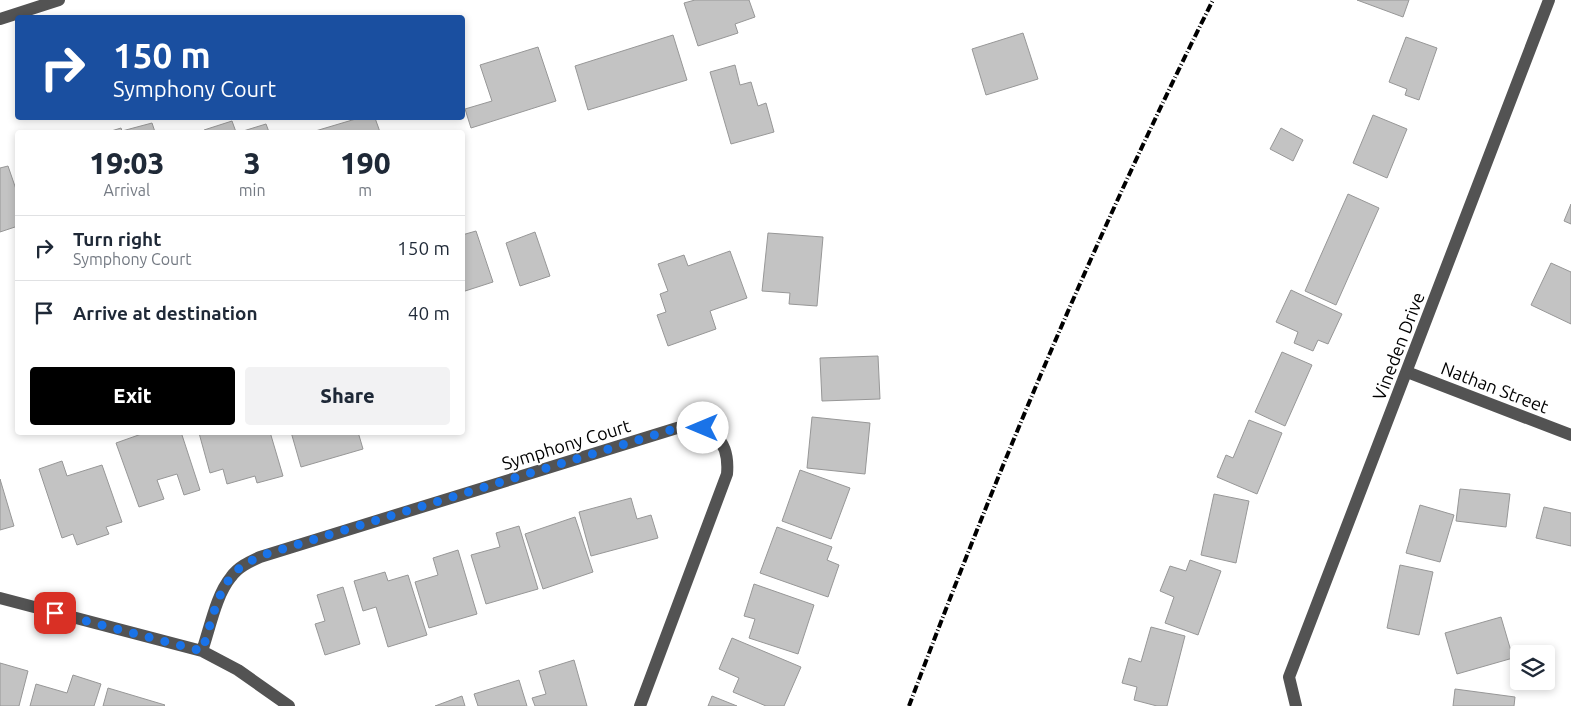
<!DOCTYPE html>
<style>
body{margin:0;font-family:Ubuntu,sans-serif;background:#f2f2f3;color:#1f2937;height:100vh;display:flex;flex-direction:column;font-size:19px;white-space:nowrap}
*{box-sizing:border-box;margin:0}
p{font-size:16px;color:#747a83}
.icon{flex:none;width:28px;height:28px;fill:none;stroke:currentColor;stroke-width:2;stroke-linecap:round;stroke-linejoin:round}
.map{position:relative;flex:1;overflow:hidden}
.panel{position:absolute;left:15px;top:130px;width:450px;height:305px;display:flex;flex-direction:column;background:#fff;border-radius:5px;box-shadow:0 2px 8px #0003}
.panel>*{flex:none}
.hud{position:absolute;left:15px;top:15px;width:450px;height:105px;border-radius:5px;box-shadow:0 2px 8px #0003;background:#1a4fa0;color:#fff;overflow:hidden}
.fabs{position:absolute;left:1510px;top:645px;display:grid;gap:10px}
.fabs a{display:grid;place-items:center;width:45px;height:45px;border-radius:5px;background:#fff;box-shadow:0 2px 8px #0003;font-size:25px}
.pin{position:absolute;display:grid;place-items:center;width:42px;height:42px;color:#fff;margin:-21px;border-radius:10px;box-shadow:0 2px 8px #0006}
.me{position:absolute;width:55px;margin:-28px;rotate:270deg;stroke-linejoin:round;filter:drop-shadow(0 0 4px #0008)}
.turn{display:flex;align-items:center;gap:18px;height:105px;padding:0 15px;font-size:22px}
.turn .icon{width:65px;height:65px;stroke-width:2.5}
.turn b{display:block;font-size:35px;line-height:42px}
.eta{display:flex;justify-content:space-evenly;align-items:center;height:85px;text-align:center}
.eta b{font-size:30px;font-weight:800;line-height:35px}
.primary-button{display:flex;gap:10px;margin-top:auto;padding:10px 15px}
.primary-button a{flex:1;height:58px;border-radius:5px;background:#000;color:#fff;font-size:20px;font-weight:800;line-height:58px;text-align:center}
.primary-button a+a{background:#f2f2f3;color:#1f2937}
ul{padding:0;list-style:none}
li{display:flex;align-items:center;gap:15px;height:65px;padding:0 15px;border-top:1px solid #e0e1e3}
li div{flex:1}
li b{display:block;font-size:19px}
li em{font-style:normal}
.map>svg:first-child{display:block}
.building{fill:#c3c3c3;stroke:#979797}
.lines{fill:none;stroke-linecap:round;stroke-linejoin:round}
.minor{stroke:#535353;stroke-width:12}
.rail{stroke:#000;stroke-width:4;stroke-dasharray:8 2.5 1 2.5;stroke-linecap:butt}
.route{stroke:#1a73e8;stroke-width:9;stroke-dasharray:0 16.2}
.labels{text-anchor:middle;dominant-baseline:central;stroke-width:4;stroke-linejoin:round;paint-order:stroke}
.street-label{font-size:18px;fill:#000;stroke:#fff}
</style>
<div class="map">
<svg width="1571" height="706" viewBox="0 0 1571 706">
<rect width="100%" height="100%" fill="#fff"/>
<path class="building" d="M695,0H749L755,17L735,24L738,33L698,46L684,3Z
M1357,0H1409L1403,17Z
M1023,33L1038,79L986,95L972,49Z
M673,35L687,80L588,110L575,66Z
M1406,37L1437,48L1419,100L1405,95L1407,89L1389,82Z
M538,47L556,101L471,128L465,109L492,101L480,65Z
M735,65L740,85L751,82L758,106L766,103L774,132L731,144L710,72Z
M1373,115L1407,129L1387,178L1353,163Z
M359,118H375L380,132H312Z
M232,121L236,132H204V130Z
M152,123L155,132H108L121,128L122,131Z
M266,124L269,132H240Z
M1281,128L1303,140L1293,161L1270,149Z
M8,166L18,195V226L0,232V168Z
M1348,194L1379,208L1336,305L1305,291Z
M1571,204V224L1564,221Z
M476,231L493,282L462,292V235Z
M535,232L550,276L520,286L506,243Z
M768,233L823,237L817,306L789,304L790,293L762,291Z
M730,251L747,298L710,311L716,329L668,346L657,315L666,312L660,294L668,291L658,264L684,255L688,266Z
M1551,263L1571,272V324L1531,305Z
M1291,290L1342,314L1328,344L1318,340L1313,351L1294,343L1298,332L1276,322Z
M1282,352L1312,365L1285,426L1255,412Z
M878,356L880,399L822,401L820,358Z
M812,417L870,423L865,474L807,468Z
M1249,420L1282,433L1257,494L1217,477L1226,455L1233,458Z
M147,432H181L200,490L184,495L177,474L157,480L164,499L139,507L116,443Z
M202,432H270L283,476L257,483L255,476L227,484L223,469L210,473L199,433Z
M291,432H358L363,449L301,467Z
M62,461L67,476L102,465L122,522L106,527L109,534L77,545L73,534L62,538L39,469Z
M800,470L850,488L831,539L782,521Z
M0,479L14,526L0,530Z
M1460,489L1510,494L1506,527L1456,521Z
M1214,494L1249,501L1236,563L1201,555Z
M631,498L637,519L651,515L658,538L591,556L579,512Z
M1420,505L1454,515L1440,562L1406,553Z
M1544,507L1571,513V546L1536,538Z
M575,517L593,572L543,589L525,534Z
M519,526L538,589L486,604L471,555L500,547L496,533Z
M777,527L832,547L827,560L839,565L828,597L760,573Z
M458,550L477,614L429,628L415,582L438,575L433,558Z
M1190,560L1221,571L1198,635L1165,623L1174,597L1160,591L1170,566L1186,571Z
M1400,565L1433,572L1419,635L1387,628Z
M385,572L388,581L408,575L427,635L388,647L376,607L363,611L354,581Z
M754,584L814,605L798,654L749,638L755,619L744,616Z
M343,587L360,644L325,655L315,624L325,621L317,595Z
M1501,617L1513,658L1457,674L1445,633Z
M1151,627L1185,636L1167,706H1157L1134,700L1137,687L1122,683L1129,658L1141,662Z
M732,638L801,667L784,706H766L733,692L739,678L719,669Z
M574,660L587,706H535L532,698L546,694L539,671Z
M0,663L28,671L19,706H0Z
M73,675L101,684L94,706H30L36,684L67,693Z
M519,680L527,706H478L474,694Z
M108,688L165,705L164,706H103Z
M1455,689L1515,697L1514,706H1453Z
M462,696L465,706H435Z
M712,696L737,706H708Z"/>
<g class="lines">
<path class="minor" d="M0,19L59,0
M1407,372L1571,435
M0,598L202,651L238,670L289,706
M202,651C210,628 216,595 231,577C238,567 249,562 260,557L677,428C711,422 730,440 727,474L640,706
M1296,706L1289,677L1549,0"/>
<path class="rail" d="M909,706C999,466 1098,230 1213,0"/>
</g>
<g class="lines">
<path class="route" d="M55,613L202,651C210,628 216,595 231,577C238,567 249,562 260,556L677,428L690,426L703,428"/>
</g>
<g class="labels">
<g class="street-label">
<text transform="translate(1398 346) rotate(-69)">Vineden Drive</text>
<text transform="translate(1495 387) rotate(21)">Nathan Street</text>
<text transform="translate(566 444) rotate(-17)">Symphony Court</text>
</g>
</g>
</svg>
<div class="fabs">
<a><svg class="icon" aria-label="layers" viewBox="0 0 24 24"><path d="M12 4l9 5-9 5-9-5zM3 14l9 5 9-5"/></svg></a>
</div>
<div class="pin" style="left:55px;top:613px;background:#d93025"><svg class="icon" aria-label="arrive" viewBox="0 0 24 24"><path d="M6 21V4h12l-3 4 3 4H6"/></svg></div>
<svg class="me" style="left:703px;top:428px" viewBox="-20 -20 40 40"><circle r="19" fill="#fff"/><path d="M0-13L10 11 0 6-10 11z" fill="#1a73e8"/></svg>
<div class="hud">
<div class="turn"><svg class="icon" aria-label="right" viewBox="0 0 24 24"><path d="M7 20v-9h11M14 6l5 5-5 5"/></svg><div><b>150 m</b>Symphony Court</div></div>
</div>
<section class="panel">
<div class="eta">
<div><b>19:03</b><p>Arrival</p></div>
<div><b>3</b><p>min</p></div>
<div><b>190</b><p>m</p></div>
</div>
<ul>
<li><svg class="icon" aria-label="right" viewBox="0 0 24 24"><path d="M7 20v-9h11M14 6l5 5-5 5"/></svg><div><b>Turn right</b><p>Symphony Court</p></div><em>150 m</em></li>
<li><svg class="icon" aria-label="arrive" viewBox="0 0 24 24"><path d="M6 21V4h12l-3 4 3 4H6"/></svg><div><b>Arrive at destination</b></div><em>40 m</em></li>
</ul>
<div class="primary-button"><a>Exit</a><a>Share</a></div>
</section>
</div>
